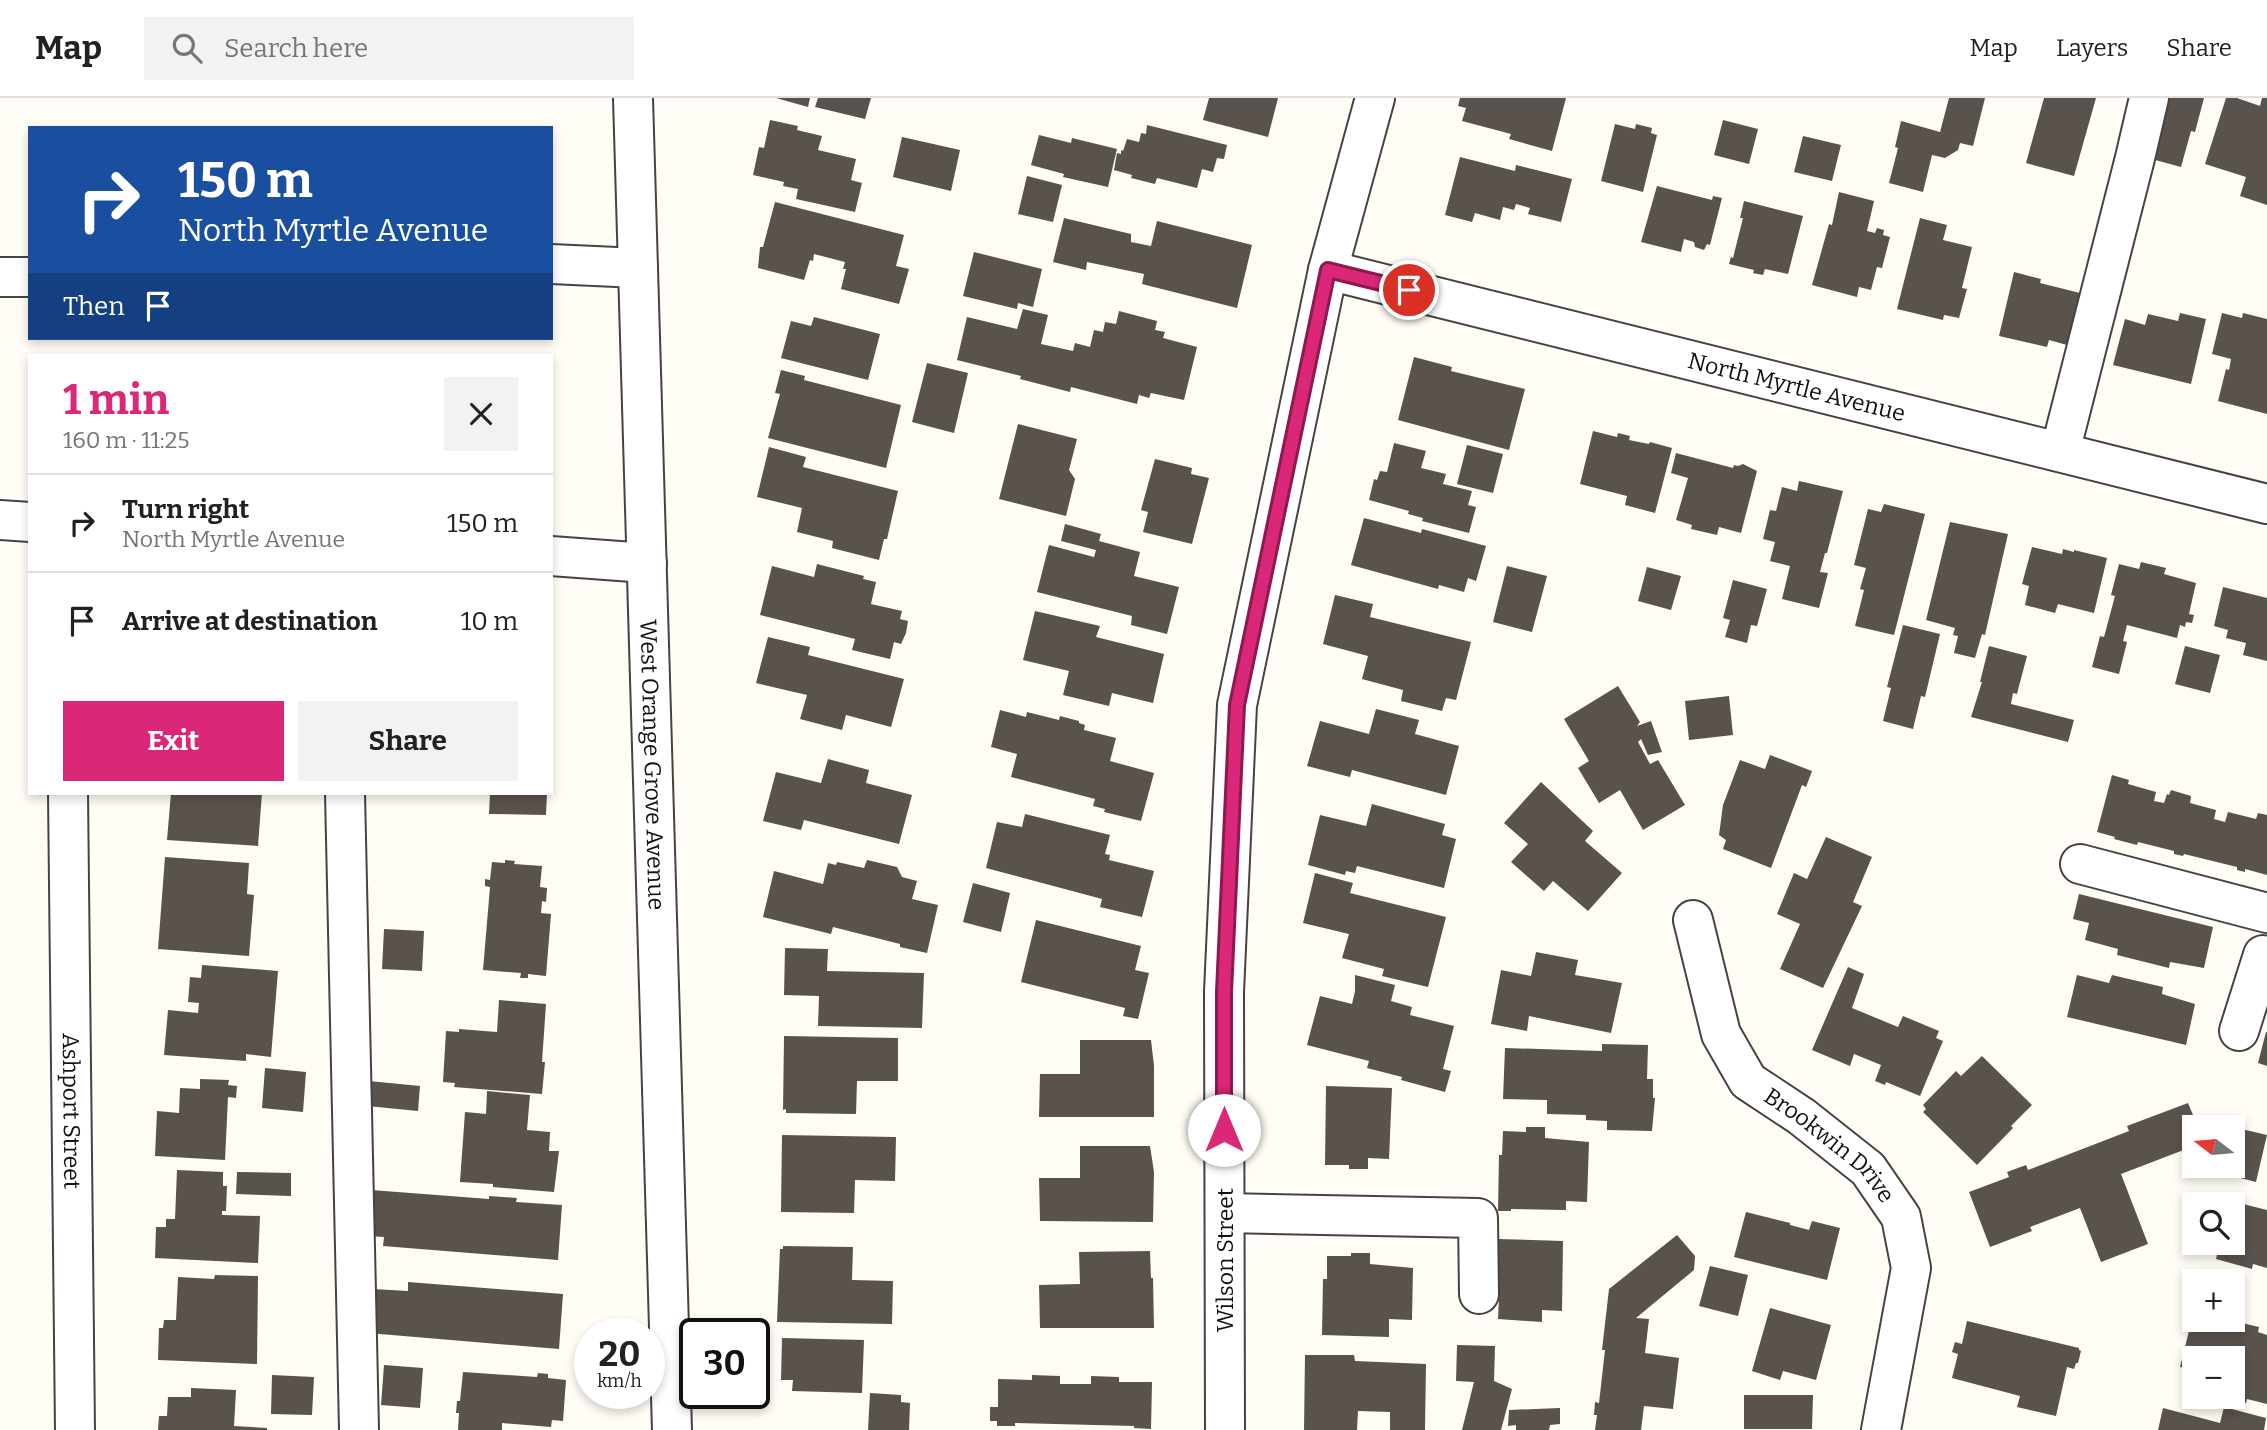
<!DOCTYPE html>
<meta charset="utf-8">
<style>
body{margin:0;font-family:Bitter,serif;background:#f2f2f2;color:#202124;height:100vh;display:flex;flex-direction:column;font-size:26px;white-space:nowrap}
*{box-sizing:border-box;margin:0}
p{font-size:23px;color:#757577}
.icon{flex:none;width:38px;height:38px;fill:none;stroke:currentColor;stroke-width:2;stroke-linecap:round;stroke-linejoin:round}
.map{position:relative;flex:1;overflow:hidden}
.side{position:absolute;left:28px;top:256px;width:525px;height:441px;display:flex;flex-direction:column;background:#fff;border-radius:0px;box-shadow:0 4px 10px #0003}
.side>*{flex:none}
.guide{position:absolute;left:28px;top:28px;width:525px;height:214px;border-radius:0px;box-shadow:0 4px 10px #0003;background:#1a4fa0;color:#fff;overflow:hidden}
.needle{width:46px;rotate:286deg}
.fabs{position:absolute;left:2182px;top:1017px;display:grid;gap:14px}
.fabs a{display:grid;place-items:center;width:63px;height:63px;border-radius:0px;background:#fff;box-shadow:0 4px 10px #0003;font-size:35px}
.speed{position:absolute;left:574px;top:1220px;display:flex;gap:14px;font-size:35px;font-weight:700;text-align:center}
.speed>*{display:grid;place-content:center;width:91px;height:91px;border-radius:50%;background:#fff;box-shadow:0 4px 10px #0003;line-height:1}
.speed small{font-size:18px;font-weight:400}
.speed .limit{border:4px solid #111;border-radius:10px;background:#fff;color:#111}
.pin{position:absolute;display:grid;place-items:center;width:60px;height:60px;color:#fff;margin:-30px;border:4px solid #fff;border-radius:50%;box-shadow:0 2px 7px #0007}
.me{position:absolute;width:77px;margin:-38px;rotate:0deg;stroke-linejoin:round;filter:drop-shadow(0 0 5px #0008)}
.turn{display:flex;align-items:center;gap:24px;height:147px;padding:0 35px;font-size:32px}
.turn .icon{width:91px;height:91px;stroke-width:2.5}
.turn b{display:block;font-size:49px;line-height:60px}
.then{display:flex;align-items:center;height:66px;padding:0 35px;background:#0003;gap:14px;font-size:26px}
.round{display:grid;place-items:center;flex:none;width:74px;height:74px;border-radius:0px;background:#f2f2f2}
.summary{display:flex;align-items:center;justify-content:space-between;height:119px;padding:0 35px}
h1{font-size:42px;font-weight:700;line-height:52px;color:#db2777}
.action{display:flex;gap:14px;margin-top:auto;padding:14px 35px}
.action a{flex:1;height:80px;border-radius:0px;background:#db2777;color:#fff;font-size:28px;font-weight:700;line-height:80px;text-align:center}
.action a+a{background:#f2f2f2;color:#202124}
ul{padding:0;list-style:none}
li{display:flex;align-items:center;gap:21px;height:98px;padding:0 35px;border-top:2px solid #e0e0e0}
li div{flex:1}
li b{display:block;font-size:26px}
li em{font-style:normal}
header{display:flex;align-items:center;gap:42px;box-sizing:border-box;height:98px;padding:0 35px;background:#fff;border-bottom:2px solid #e0e0e0}
header strong{font-size:33px}
nav{display:flex;gap:38px;margin-inline-start:auto;font-size:24px}
.search{width:490px;height:63px;background:#f2f2f2;display:flex;align-items:center;gap:18px;box-sizing:border-box;padding:0 24px;border-radius:0px;color:#757577;font-size:26px}
.map>svg:first-child{display:block}
.building{fill:#5a524d}
.lines{fill:none;stroke-linecap:round;stroke-linejoin:round}
.minor-casing{stroke:#444;stroke-width:42}
.minor{stroke:#fff;stroke-width:38}
.route-casing{stroke:#8e194d;stroke-width:18}
.route{stroke:#db2777;stroke-width:12}
.labels{text-anchor:middle;dominant-baseline:central;stroke-width:7;stroke-linejoin:round;paint-order:stroke}
.street-label{font-size:23px;fill:#111;stroke:#fff}
</style>
<header>
<strong>Map</strong>
<div class="search"><svg class="icon" aria-label="search" viewBox="0 0 24 24"><circle cx="10" cy="10" r="6"/><path d="M15 15l6 6"/></svg>Search here</div>
<nav><a>Map</a><a>Layers</a><a>Share</a></nav>
</header>
<div class="map">
<svg width="2267" height="1332" viewBox="0 0 2267 1332">
<rect width="100%" height="100%" fill="#fffdf5"/>
<path class="building" d="M776,0H810L808,9Z
M818,0H871L865,21L815,9Z
M1209,0H1278L1268,39L1203,22Z
M1460,0H1566L1552,53L1509,41L1511,36L1462,23L1466,10L1458,8Z
M1949,0H1985L1973,48L1960,45L1958,52L1945,60L1932,57L1923,94L1889,85L1898,50L1895,49L1901,23L1940,34Z
M2044,0H2096L2074,78L2026,65Z
M2162,0H2204L2195,34L2191,33L2181,69L2148,60Z
M2226,0H2237L2260,8L2262,0H2267V107L2240,98L2246,79L2205,66Z
M770,22L798,28L797,32L822,38L818,52L856,61L851,82L862,85L855,114L796,101L798,91L783,88L784,84L753,77L759,49L764,50Z
M1723,22L1758,31L1749,66L1714,57Z
M1615,26L1635,31L1636,26L1652,30L1651,35L1657,37L1643,94L1601,83Z
M1147,27L1227,47L1224,61L1217,60L1213,74L1202,71L1197,90L1157,80L1155,86L1131,80L1132,77L1114,72L1117,55L1121,56V52L1123,53L1127,41L1139,44L1141,35L1146,36Z
M1039,37L1071,45L1072,40L1117,51L1108,89L1063,79L1064,76L1031,67Z
M1803,38L1841,47L1832,83L1794,74Z
M902,39L960,52L951,93L893,79Z
M1460,59L1515,73L1516,67L1572,81L1561,124L1528,116L1530,110L1516,106L1514,112L1503,109L1500,122L1475,115L1472,124L1445,117Z
M1027,78L1062,87L1053,124L1018,116Z
M1657,88L1712,102L1713,98L1722,100L1710,147L1707,146L1704,152L1695,149L1694,144L1684,141L1681,154L1641,144Z
M1839,94L1874,103L1867,133L1875,135L1877,130L1884,132L1883,137L1890,139L1882,170L1877,169L1871,192L1859,189L1857,199L1812,187L1829,126L1832,127Z
M1744,103L1803,118L1788,176L1765,171L1763,177L1753,175L1754,172L1729,166L1731,159L1733,160L1743,120H1740Z
M775,104L904,137L896,168L909,171L899,206L841,191L846,171H843L845,164L814,156L813,163L810,162L804,182L758,170L760,149H763Z
M1064,120L1131,136V144L1151,148L1157,123L1252,147L1237,210L1142,186L1144,176L1087,164L1086,172L1053,164Z
M1920,120L1947,127L1943,142L1972,149L1962,190L1967,191L1959,220L1944,217L1943,222L1897,211Z
M974,154L1042,171L1033,209L1018,205L1017,211L963,198Z
M2014,174L2041,181L2040,185L2080,195L2067,247L2049,242L2047,249L1999,238Z
M1023,211L1048,217L1041,246L1073,253L1075,245L1090,249L1094,232L1103,234L1105,224L1116,226L1119,213L1157,223L1155,232L1165,234L1163,240L1197,249L1184,302L1151,295L1149,300L1139,297L1137,306L1071,289L1070,294L1020,281L1021,278L957,262L967,219L1017,231Z
M2180,215L2206,221L2191,286L2113,267L2125,221L2145,227L2148,216L2178,223Z
M2222,215L2242,220L2243,215L2267,221V316L2218,303L2226,271L2229,272L2231,261L2212,256Z
M814,219L880,236L868,282L781,260L791,223L811,228Z
M1414,259L1452,269L1451,273L1525,291L1509,352L1398,322Z
M927,265L968,275L954,335L912,324Z
M781,272L805,278L804,282L901,307L886,370L768,340L780,296L775,295Z
M1018,326L1077,341L1069,372L1075,381L1066,418L999,401Z
M1593,333L1617,339L1618,335L1630,338L1629,342L1649,346L1650,344L1672,350L1655,415L1625,407L1627,398L1580,386Z
M1394,345L1426,353L1421,370L1446,376L1443,386L1472,393L1468,407L1476,409L1469,435L1422,423L1423,420L1408,416L1409,413L1369,402L1374,381L1377,382L1380,373L1387,374Z
M1467,347L1503,356L1493,395L1457,386Z
M769,349L806,359L803,369L898,393L887,441H884L879,462L832,450L833,443L797,434L802,410L757,399Z
M1676,355L1733,370L1734,367L1738,368L1743,366L1757,373L1741,435L1719,429L1717,437L1691,431L1692,427L1676,422L1688,380L1671,375Z
M1155,361L1192,370L1191,376L1209,380L1192,446L1143,434L1148,414L1141,412Z
M1799,383L1843,393L1827,455H1825L1820,474L1828,475L1819,510L1782,501L1790,468L1770,463L1775,444L1763,441L1770,412L1776,413L1782,389L1797,393Z
M1884,406L1925,416L1894,537L1855,528L1864,492L1860,491L1866,470L1854,467L1868,411L1881,414Z
M1364,420L1421,435L1422,431L1486,448L1476,483L1468,480L1464,494L1439,487L1438,491L1351,467Z
M1950,424L2008,436L1985,537L1982,536L1975,560L1954,555L1958,538L1953,537L1955,530L1926,522Z
M1065,426L1101,436L1099,443L1140,454L1134,478L1179,489L1167,536L1131,527L1132,518L1037,494L1049,447L1094,459L1096,452L1061,443Z
M2032,449L2062,456L2063,451L2074,454V452L2107,460L2094,515L2058,506L2055,515L2025,507L2029,488L2022,486Z
M2141,464L2166,470L2164,476L2196,485L2189,516L2194,517L2192,525L2186,524L2185,529L2180,527L2177,540L2127,527L2123,543L2127,544L2119,576L2092,569L2100,538L2104,539L2115,498L2111,497L2119,466L2139,471Z
M817,466L864,478L863,481L876,484L871,506L902,513L900,521L908,523L906,535L901,546L894,544L890,561L852,552L855,541L760,517L772,468L814,479Z
M1507,468L1547,478L1532,534L1493,524Z
M1647,469L1681,478L1671,512L1638,503Z
M1733,482L1767,491L1757,528L1751,527L1747,545L1725,539L1730,522L1723,520Z
M2223,489L2267,500V563L2243,557L2246,545L2226,540L2228,532L2214,528Z
M1335,497L1373,506L1370,519L1471,544L1456,602L1446,600L1442,613L1401,603L1403,592L1362,581L1368,558L1323,546Z
M1035,513L1100,528L1096,539L1164,556L1153,605L1112,595L1109,608L1063,597L1069,573L1023,562Z
M1903,527L1940,536L1925,599L1921,598L1913,631L1883,623L1891,590L1887,589Z
M768,539L810,549L808,557L904,581L891,629L846,617L842,632L800,621L807,597L756,585Z
M1989,548L2027,558L2019,588L2017,596L2013,595L2011,606L2074,622L2068,644L1971,619L1982,584H1980Z
M2185,548L2220,557L2210,595L2175,586Z
M1618,588L1640,624L1637,628L1651,623L1662,654L1648,657L1641,641L1638,644L1650,666L1658,662L1685,707L1643,732L1620,692L1599,705L1578,670L1589,663L1564,621Z
M1729,598L1733,637L1689,642L1685,603Z
M1376,611L1419,622L1415,636L1459,648L1446,697L1352,672L1350,679L1307,668L1320,623L1369,636Z
M1000,612L1026,619L1027,614L1059,622L1060,618L1079,623V625L1085,627L1084,632L1116,640L1110,663L1154,675L1141,723L1104,714L1105,711L1093,708L1095,701L1011,679L1017,656L991,649Z
M1770,657L1812,673L1806,689L1802,687L1771,770L1723,751L1726,742L1719,737L1723,707L1740,662L1765,671Z
M828,661L869,672L866,685L912,697L899,746L804,722L801,732L763,723L776,674L821,685Z
M2112,677L2129,682L2128,686L2156,694L2154,703L2164,705L2167,696L2169,697L2171,692L2191,698L2190,705L2216,712L2214,721L2225,724L2228,714L2256,721L2258,715L2267,717V777L2245,771V774L2237,772V769L2184,756L2183,758L2174,756V753L2138,744L2137,747L2114,741L2115,739L2097,734Z
M1541,684L1593,733L1585,743L1622,775L1588,813L1553,783L1544,793L1511,764L1528,746L1504,725Z
M171,695H262L258,748L167,742Z
M490,695H547L546,717L489,716Z
M1372,706L1445,726L1442,737L1456,741L1444,790L1357,768L1355,775L1346,773L1345,777L1308,767L1320,717L1366,728Z
M1025,716L1110,737L1105,756L1110,757L1109,762L1154,773L1142,819L1100,809L1102,801L986,770L997,724L1022,729Z
M1826,739L1872,759L1853,804L1862,808L1823,890L1780,871L1800,826L1777,816L1794,775L1807,781Z
M165,759L249,765L247,796L254,797L249,858L158,851Z
M505,762L515,763L514,766L542,768L540,789L547,790L546,804L542,803L541,815L551,816L546,878L528,876V880H520L521,875L483,872L490,789L485,788V781L490,782L492,764L505,765Z
M867,762L897,769L902,779L917,783L912,801L938,807L927,855L900,849V846L833,829L831,836L763,819L774,773L823,786L828,765L836,767L837,764L864,770Z
M1315,775L1353,785L1350,795L1446,819L1428,889L1382,878L1384,871L1342,860L1349,836L1303,825Z
M973,785L1010,795L1001,834L963,824Z
M2079,796L2213,829L2204,870L2170,864L2169,870L2117,857L2118,851L2085,842L2089,825L2073,821Z
M1036,822L1141,848L1135,872L1149,875L1138,921L1123,918L1125,910L1021,884Z
M384,831L424,833L422,873L382,871Z
M785,850L828,851L827,873L924,875L922,930L818,928L819,898L784,897Z
M1536,854L1578,862L1575,877L1622,885L1611,935L1529,918L1527,933L1491,926L1501,872L1531,878Z
M202,867L278,873L271,959L246,956V963L164,957L168,912L198,915L199,905L188,904L190,879L201,880Z
M1848,869L1864,876L1852,910L1898,929L1903,918L1939,933L1936,940L1943,943L1920,998L1886,984L1885,987L1875,983L1881,967L1854,956L1850,968L1812,952Z
M1355,877L1395,887L1391,903L1412,909L1410,917L1454,928L1443,971L1451,973L1445,994L1401,982L1402,979L1367,970L1369,963L1307,947L1320,898L1352,906L1355,893Z
M2077,877L2109,885L2112,877L2163,889L2162,896L2195,906L2186,947L2067,919Z
M499,902L546,906L542,964H545L542,996L454,989L455,985L443,984L446,933L459,934V931L497,934Z
M2266,934H2267V968L2258,965Z
M784,938L898,940V983H857L856,1016L786,1015V1011L783,1012Z
M1080,942H1151L1154,968V1019H1039L1040,976H1080Z
M1602,946L1648,947L1647,981H1653V1000H1655L1652,1033L1607,1032V1023L1586,1022V1017L1547,1016V1002L1503,1001L1505,950L1602,953Z
M1982,958L2032,1007L2011,1028L2013,1030L1977,1067L1923,1014L1926,1011L1923,1007L1956,973L1961,978Z
M265,970L306,974L303,1014L262,1010Z
M200,981L229,982L228,987L237,988L236,1000L228,999L225,1062L155,1058L157,1013L179,1015L180,990L200,991Z
M369,983L420,988L418,1013L367,1008Z
M1326,988L1392,990L1389,1061L1368,1060V1071H1349V1067H1325Z
M487,993L530,997L527,1032L550,1034L549,1053H559L554,1094L493,1089V1086L460,1084L465,1014L486,1016Z
M2188,1005L2198,1029H2194V1048L2121,1076L2148,1146L2101,1164L2080,1110L2030,1129L2032,1133L1990,1149L1969,1094L2009,1079L2007,1074L2026,1067L2028,1072L2129,1033L2127,1028Z
M1526,1029H1545V1040L1589,1044L1587,1104L1566,1103V1112L1511,1111V1113H1498L1499,1057H1502L1503,1033L1526,1034Z
M2233,1029L2267,1037L2256,1084L2213,1073L2215,1068H2233Z
M782,1037L896,1039L895,1083L855,1082L854,1115L781,1114Z
M1080,1048H1150L1154,1074L1153,1124L1040,1123L1039,1080H1080Z
M177,1072L223,1074V1088H227L226,1113H222V1117L260,1118L258,1165L155,1160L156,1129H166V1121H175Z
M237,1074L291,1075V1098L236,1096Z
M358,1091L489,1101V1098L517,1100L516,1104L562,1107L558,1162L383,1148L384,1139L368,1138Z
M2231,1103L2267,1112V1170L2253,1166L2252,1171L2216,1161L2220,1144H2233V1106H2230Z
M1746,1114L1790,1125V1127L1809,1132L1812,1123L1840,1130L1827,1182L1734,1159Z
M1677,1137L1695,1158L1694,1172L1636,1220L1649,1221L1645,1255L1679,1260L1673,1311L1644,1308L1641,1332H1595L1597,1317H1594L1595,1304L1599,1305L1605,1252H1602L1609,1191Z
M1498,1141L1563,1143L1562,1213L1542,1212V1224L1498,1221L1499,1198H1496Z
M783,1148L853,1149L852,1182L893,1183L892,1226L777,1224L780,1151H783Z
M1150,1153L1151,1180H1153L1154,1230H1040L1039,1187L1080,1186L1079,1154Z
M1351,1155H1370V1166L1413,1170L1412,1222L1389,1221V1239L1322,1237L1323,1181H1327V1158H1351Z
M1710,1168L1748,1177L1738,1218L1699,1208Z
M215,1177L258,1178L257,1266L158,1262L159,1230H163L164,1222H176L178,1179L214,1181Z
M408,1184L563,1196L559,1251L368,1235L373,1191L408,1193Z
M1770,1210L1831,1227L1816,1282L1783,1273L1780,1282L1752,1273Z
M2210,1222H2229L2259,1229L2258,1234L2267,1237V1306L2247,1301L2246,1305L2226,1299L2233,1298V1260H2194V1280L2191,1279L2193,1272L2180,1269L2190,1229L2206,1233Z
M1967,1223L2079,1250V1252L2081,1253L2078,1265H2076L2074,1271L2067,1269L2056,1318L2017,1309L2020,1298L1952,1280L1958,1256L1952,1254L1955,1244L1962,1246Z
M782,1240L864,1242L862,1295L792,1293L793,1282H781Z
M1457,1247L1495,1248L1494,1283L1512,1291L1501,1332H1462L1474,1284L1456,1283Z
M1305,1257H1354L1355,1263L1426,1266L1425,1332H1390V1314L1358,1313L1357,1332H1304Z
M384,1267L423,1270L420,1310L381,1307Z
M463,1274L537,1279L538,1275L548,1276V1280L566,1282L563,1323L552,1322L551,1329L502,1325V1332H458L459,1315H456L457,1303H460Z
M272,1277L314,1279L312,1317L271,1316Z
M1032,1277L1060,1278V1286H1091V1278L1119,1279V1284H1152L1151,1331L1134,1330V1328L1015,1325V1328H997V1323H990V1309H998V1281L1032,1282Z
M191,1290L236,1292L234,1328L267,1330V1332H158L159,1318H167L168,1299H191Z
M870,1295L901,1297V1304L910,1305L909,1332H868Z
M1744,1297H1813L1812,1331H1744Z
M2224,1309L2266,1320L2264,1332H2158L2163,1310L2220,1325Z
M1560,1310V1326L1550,1327L1549,1332H1516V1327L1508,1328L1509,1312Z"/>
<g class="lines">
<g class="minor-casing">
<g id="minor">
<path id="s1" d="M633,0L672,1332"/>
<path d="M551,166L638,170"/>
<path id="s2" d="M1328,172L2267,406"/>
<path d="M0,179H30"/>
<path d="M2060,354L2135,60L2149,0"/>
<path d="M0,422L30,424"/>
<path d="M551,458L647,465"/>
<path id="s3" d="M68,695L75,1332"/>
<path d="M345,695L359,1332"/>
<path d="M2080,766L2267,815"/>
<path id="s4" d="M1693,822L1721,936L1748,983L1801,1018L1868,1071L1901,1119L1911,1170L1881,1332"/>
<path d="M2239,933L2263,857L2267,858"/>
<path d="M1225,1115L1478,1120L1479,1196"/>
<path d="M1225,1332L1224,894L1237,607L1328,172L1375,0"/>
</g>
</g>
<use href="#minor" class="minor"/>
</g>
<g class="lines">
<g class="route-casing">
<path id="route" d="M1224,1032V894L1237,607L1328,172L1409,192"/>
</g>
<use href="#route" class="route"/>
</g>
<g class="labels">
<g class="street-label">
<text stroke="none"><textPath href="#s2" startOffset="483">North Myrtle Avenue</textPath></text>
<text stroke="none"><textPath href="#s1" startOffset="667">West Orange Grove Avenue</textPath></text>
<text stroke="none"><textPath href="#s3" startOffset="318">Ashport Street</textPath></text>
<text stroke="none"><textPath href="#s4" startOffset="276">Brookwin Drive</textPath></text>
<text transform="translate(1225 1162) rotate(-90)">Wilson Street</text>
</g>
</g>
</svg>
<div class="fabs">
<a><svg class="needle" viewBox="-14 -14 28 28"><path d="M0-13l5 13h-10z" fill="#e53935"/><path d="M0 13l5-13h-10z" fill="#757577"/></svg></a>
<a><svg class="icon" aria-label="search" viewBox="0 0 24 24"><circle cx="10" cy="10" r="6"/><path d="M15 15l6 6"/></svg></a>
<a>+</a>
<a>−</a>
</div>
<div class="speed"><div>20<small>km/h</small></div><div class="limit">30</div></div>
<div class="pin" style="left:1409px;top:192px;background:#d93025"><svg class="icon" aria-label="arrive" viewBox="0 0 24 24"><path d="M6 21V4h12l-3 4 3 4H6"/></svg></div>
<svg class="me" style="left:1224px;top:1032px" viewBox="-20 -20 40 40"><circle r="19" fill="#fff"/><path d="M0-13L10 11 0 6-10 11z" fill="#db2777"/></svg>
<div class="guide">
<div class="turn"><svg class="icon" aria-label="right" viewBox="0 0 24 24"><path d="M7 20v-9h11M14 6l5 5-5 5"/></svg><div><b>150 m</b>North Myrtle Avenue</div></div>
<div class="then">Then<svg class="icon" aria-label="arrive" viewBox="0 0 24 24"><path d="M6 21V4h12l-3 4 3 4H6"/></svg></div>
</div>
<section class="side">
<div class="summary"><div><h1>1 min</h1><p>160 m · 11:25</p></div><a class="round"><svg class="icon" aria-label="close" viewBox="0 0 24 24"><path d="M6 6l12 12M18 6L6 18"/></svg></a></div>
<ul>
<li><svg class="icon" aria-label="right" viewBox="0 0 24 24"><path d="M7 20v-9h11M14 6l5 5-5 5"/></svg><div><b>Turn right</b><p>North Myrtle Avenue</p></div><em>150 m</em></li>
<li><svg class="icon" aria-label="arrive" viewBox="0 0 24 24"><path d="M6 21V4h12l-3 4 3 4H6"/></svg><div><b>Arrive at destination</b></div><em>10 m</em></li>
</ul>
<div class="action"><a>Exit</a><a>Share</a></div>
</section>
</div>
